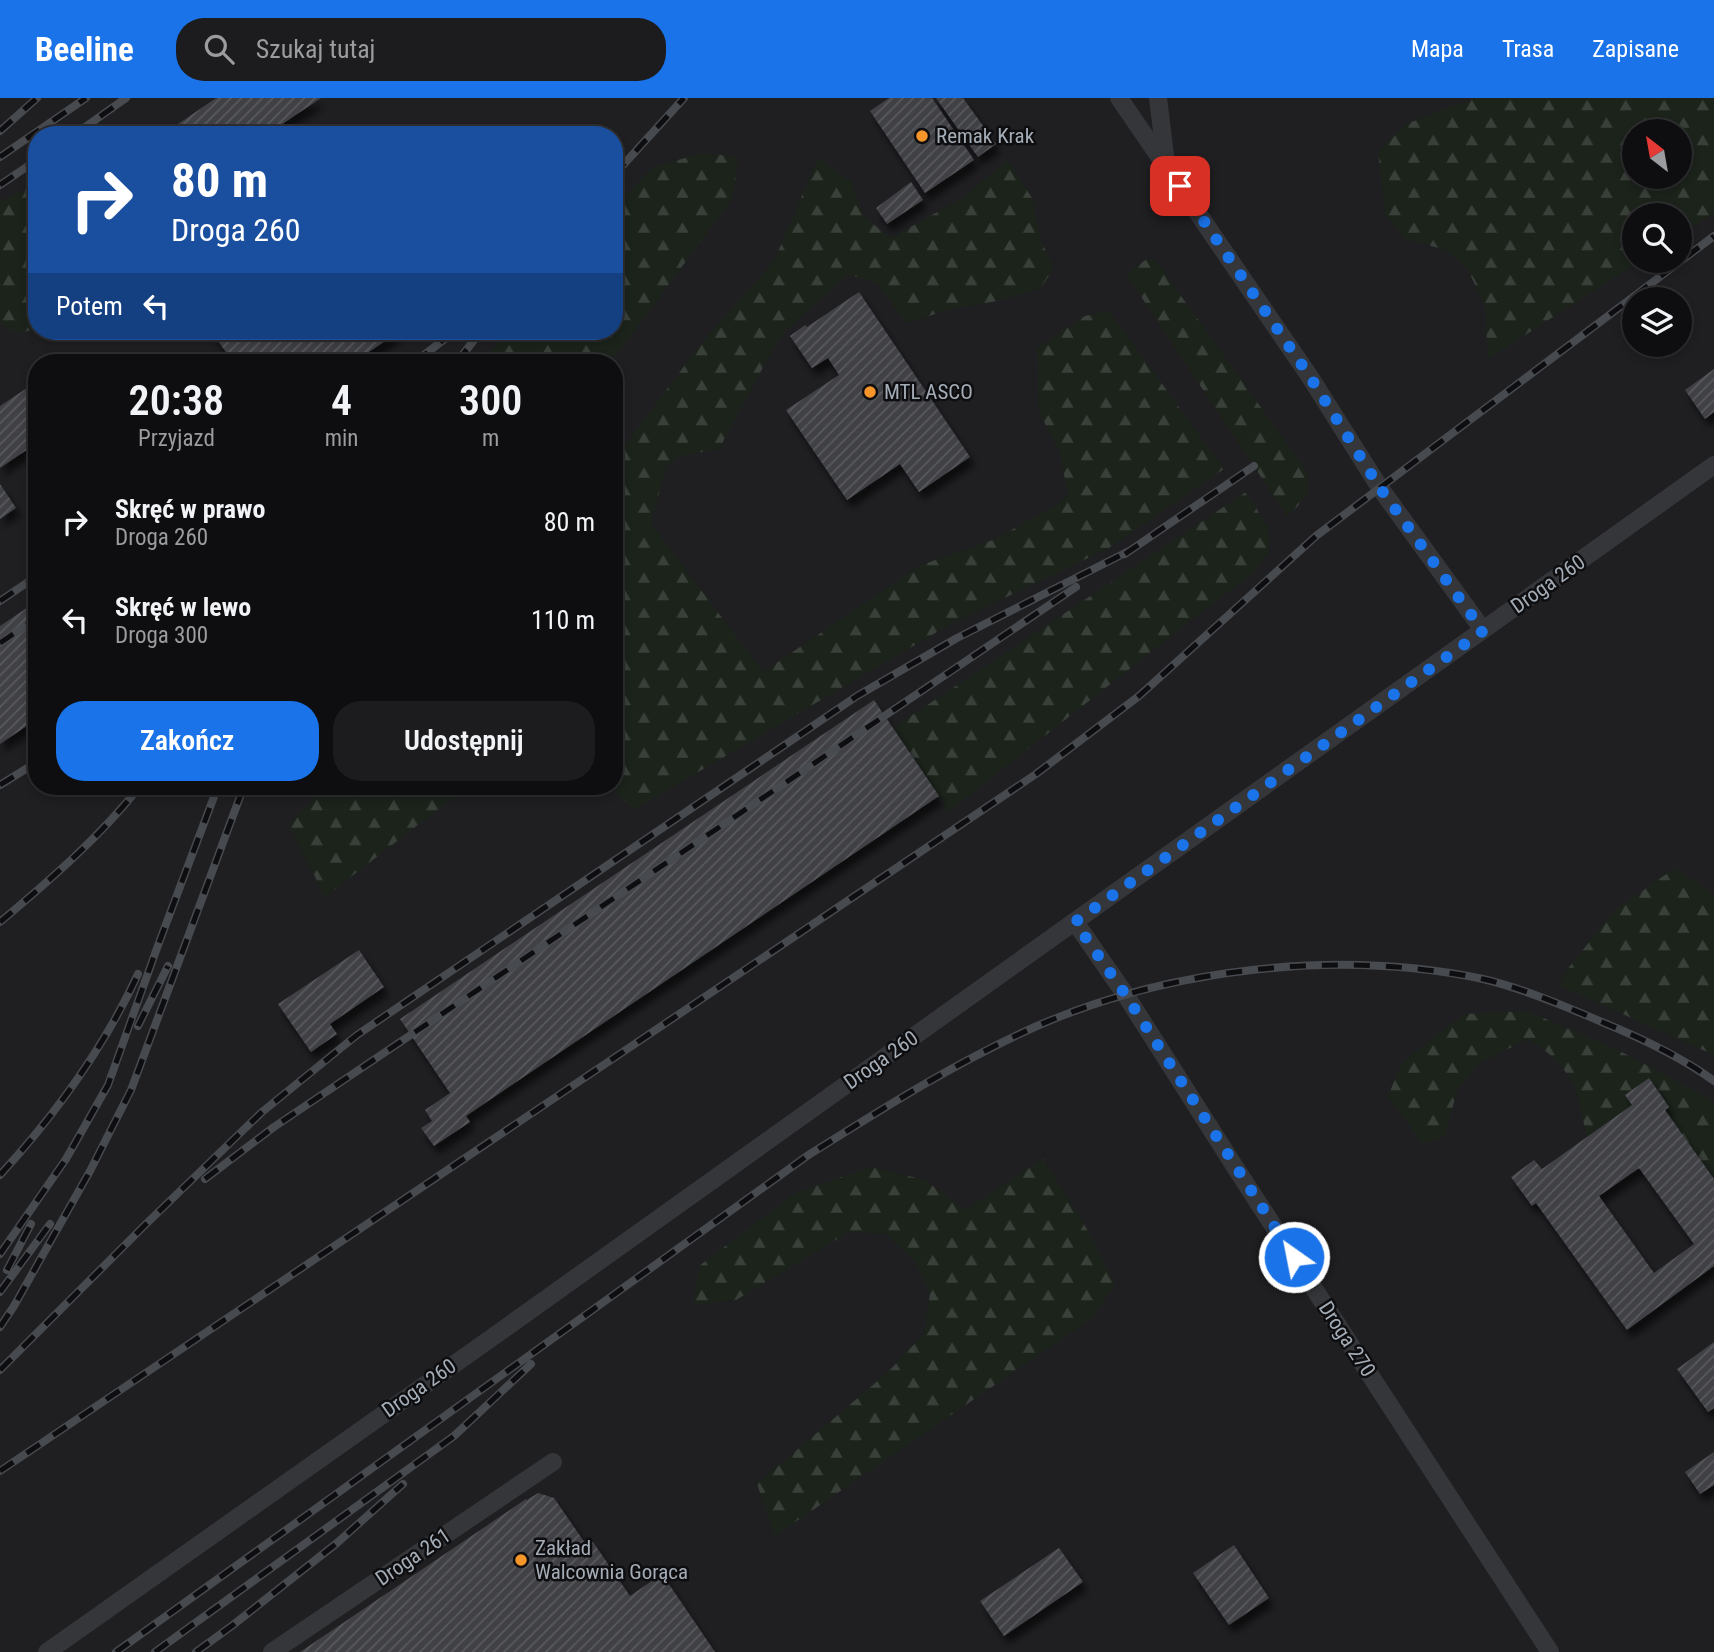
<!DOCTYPE html>
<html lang="pl">
<meta charset="utf-8">
<style>
body{margin:0;font-family:"Roboto Condensed",sans-serif;background:#1c1c1e;color:#f1f3f6;height:100vh;display:flex;flex-direction:column;font-size:26px;white-space:nowrap}
*{box-sizing:border-box;margin:0}
p{font-size:23px;color:#9b9c9f}
.icon{flex:none;width:38px;height:38px;fill:none;stroke:currentColor;stroke-width:2;stroke-linecap:round;stroke-linejoin:round}
.map{position:relative;flex:1;overflow:hidden}
.drawer{position:absolute;left:28px;top:256px;width:595px;height:441px;display:flex;flex-direction:column;background:#0e0e10;border-radius:28px;box-shadow:0 4px 10px #0003,0 0 0 2px #2e2e30}
.drawer>*{flex:none}
.banner{position:absolute;left:28px;top:28px;width:595px;height:214px;border-radius:28px;box-shadow:0 4px 10px #0003,0 0 0 2px #2e2e30;background:#1a4fa0;color:#fff;overflow:hidden}
.needle{width:46px;rotate:329deg}
.controls{position:absolute;left:1622px;top:21px;display:grid;gap:14px}
.controls a{display:grid;place-items:center;width:70px;height:70px;border-radius:50%;background:#0e0e10;box-shadow:0 4px 10px #0003,0 0 0 2px #2e2e30;font-size:35px}
.pin{position:absolute;display:grid;place-items:center;width:60px;height:60px;color:#fff;margin:-30px;border-radius:14px;box-shadow:0 4px 10px #0006}
.me{position:absolute;width:77px;margin:-38px;rotate:327deg;stroke-linejoin:round;filter:drop-shadow(0 0 5px #0008)}
.turn{display:flex;align-items:center;gap:24px;height:147px;padding:0 28px;font-size:32px}
.turn .icon{width:91px;height:91px;stroke-width:2.5}
.turn b{display:block;font-size:49px;line-height:60px}
.then{display:flex;align-items:center;height:66px;padding:0 28px;background:#0003;gap:14px;font-size:26px}
.eta{display:flex;justify-content:space-evenly;align-items:center;height:119px;text-align:center}
.eta b{font-size:42px;font-weight:600;line-height:49px}
.action{display:flex;gap:14px;margin-top:auto;padding:14px 28px}
.action a{flex:1;height:80px;border-radius:28px;background:#1a73e8;color:#fff;font-size:28px;font-weight:600;line-height:80px;text-align:center}
.action a+a{background:#1c1c1e;color:#f1f3f6}
ul{padding:0;list-style:none}
li{display:flex;align-items:center;gap:21px;height:98px;padding:0 28px}
li div{flex:1}
li b{display:block;font-size:26px}
li em{font-style:normal}
header{display:flex;align-items:center;gap:42px;box-sizing:border-box;height:98px;padding:0 35px;background:#1a73e8;color:#fff}
header strong{font-size:33px}
nav{display:flex;gap:38px;margin-inline-start:auto;font-size:24px}
.search{width:490px;height:63px;background:#1c1c1e;display:flex;align-items:center;gap:18px;box-sizing:border-box;padding:0 24px;border-radius:28px;color:#9b9c9f;font-size:26px}
.map>svg:first-child{display:block}
.built{fill:#1f1f22;fill-rule:evenodd}
.forest{fill:url(#forest-firs);fill-rule:evenodd}
.building{fill:url(#building-hatch);fill-rule:evenodd;filter:url(#shadow)}
.lines{fill:none;stroke-linecap:round;stroke-linejoin:round}
.lane{stroke:#34363a;stroke-width:18}
.rail-casing{stroke:#474a4f;stroke-width:8}
.rail{stroke:#0e0e10;stroke-width:5;stroke-dasharray:16;stroke-linecap:butt}
.route{stroke:#1a73e8;stroke-width:12;stroke-dasharray:0 21.6}
.poi-dot{fill:#f6952a;stroke:#0e0e10;stroke-width:2.5}
.labels{text-anchor:middle;dominant-baseline:central;stroke-width:5;stroke-linejoin:round;paint-order:stroke}
.poi-label{font-size:21px;fill:#a4acb6;stroke:#0e0e10;text-anchor:start}
.street-label{font-size:21px;fill:#a4acb6;stroke:#0e0e10}
</style>
<header>
<strong>Beeline</strong>
<div class="search"><svg class="icon" aria-label="search" viewBox="0 0 24 24"><circle cx="10" cy="10" r="6"/><path d="M15 15l6 6"/></svg>Szukaj tutaj</div>
<nav><a>Mapa</a><a>Trasa</a><a>Zapisane</a></nav>
</header>
<div class="map">
<svg width="1714" height="1554" viewBox="0 0 1714 1554">
<defs>
<pattern id="forest-firs" width="22" height="20" patternUnits="userSpaceOnUse" patternTransform="scale(1.75)"><rect width="22" height="20" fill="#1b231b"/><path d="M5 1l3.5 6h-7zM16 11l3.5 6h-7z" fill="#39403a"/></pattern>
<pattern id="building-hatch" width="6" height="6" patternUnits="userSpaceOnUse" patternTransform="scale(1.75)"><rect width="6" height="6" fill="#3f4145"/><path d="M-1 1l2-2M0 6l6-6M5 7l2-2" fill="none" stroke="#585a5e"/></pattern>
<filter id="shadow"><feDropShadow dx="4.5" dy="8" stdDeviation="3.5" flood-color="#0009"/></filter>
</defs>
<rect width="100%" height="100%" fill="#131315"/>
<path class="built" d="M0,0H1714V1554H0ZM1634,33H1680V79H1634ZM37,37H614V233H37ZM1634,117H1680V163H1634ZM1634,201H1680V247H1634ZM37,264H614V688H37Z"/>
<path class="forest" d="M1471,0H1714V115L1680,137V117H1634V163H1640L1488,261L1485,208L1468,172L1446,152L1405,141L1385,116L1378,54L1407,26L1449,9L1471,3ZM1634,33H1680V79H1634Z
M703,55L738,59L733,100L611,264H483L508,233H614V109L653,69Z
M818,60L851,84L864,119L891,140L966,98L994,73L1008,63L1032,100L1040,141L1054,170L1040,191L997,203L952,211L906,225L878,186L848,176L784,234L768,260L719,351L680,358L666,368L651,426L763,574L921,467L993,442L1058,406L1068,397L1060,355L1039,314L1037,250L1085,218L1109,213L1224,371L1109,450L954,524L635,711L607,688H614V367L628,343L700,247L774,163Z
M25,92L32,103L37,100V229C21,237 14,236 0,225V103Z
M1147,161L1156,163L1307,374L1308,395L1297,409L1287,418L1126,176Z
M1246,394L1269,431V454L1251,477L1208,509L948,714L939,698L893,630Z
M327,688H468L325,799L289,726Z
M1675,770L1714,796V957L1560,888L1566,873L1615,812Z
M1527,913L1618,952L1714,1003V1081L1665,1012L1669,1009L1649,980L1626,997L1632,1007L1587,1039C1583,1024 1581,1009 1577,995C1569,972 1549,953 1528,941L1478,966L1457,993L1445,1038L1423,1046L1388,998L1402,965L1464,916Z
M1043,1061L1090,1136L1115,1187L1092,1220L775,1438L757,1386L887,1275L924,1236L930,1196L915,1164L886,1136L849,1134L736,1202L693,1207L699,1168L797,1094L871,1069L925,1082L965,1112Z"/>
<path class="building" d="M216,0H321L266,37H162Z
M889,0H932L974,62L925,95L870,13Z
M936,0H963L996,46L978,59Z
M37,84V100L32,103L25,92Z
M911,84L923,102L887,126L876,110Z
M859,194L970,359L919,394L900,366L847,402L786,312L839,277L828,260L812,270L790,238L805,227L807,229Z
M211,233H400L354,264H233Z
M1714,271V314L1705,321L1685,292Z
M36,284L37,345L0,370V308Z
M0,386L16,410L0,421Z
M37,503V621L0,646V528Z
M874,602L939,698L466,1018L470,1024L434,1048L421,1030L432,1023L425,1012L450,995L400,921Z
M359,852L384,889L330,926L337,936L311,954L278,906Z
M1649,980L1669,1009L1665,1012L1714,1081V1168L1627,1232L1536,1105L1532,1108L1511,1079L1534,1062L1542,1071L1632,1007L1625,997ZM1639,1070L1694,1146L1654,1175L1599,1098Z
M1714,1244V1310L1708,1314L1677,1271Z
M1714,1354V1387L1700,1396L1685,1374Z
M538,1395L554,1400L587,1448L593,1444L630,1498L662,1476L715,1554H300L526,1401L527,1402Z
M1234,1447L1269,1500L1229,1527L1193,1475Z
M1059,1450L1083,1484L1004,1538L980,1503Z"/>
<g class="lines">
<path class="lane" d="M1119,0L1310,279L1380,390L1483,532
M1158,0L1166,65
M1075,824L1125,896L1235,1069L1550,1554
M47,1554L497,1236L1714,367
M272,1554L553,1364"/>
<g class="rail-casing">
<path id="rail" d="M0,33L37,0
M74,37L126,0
M0,59L86,0
M614,77L684,0
M0,87L37,62
M415,264L455,233
M457,264L481,233
M1125,456L1254,368
M0,503L37,478
M0,545L37,520
M0,687L37,664
M0,824C49,783 101,738 140,688
M138,928L168,868
M0,1077C55,1017 104,950 138,876
M205,1081L274,1029L1076,489
M0,1156L66,1061L108,987L157,850L218,688
M7,1172L31,1126
M0,1194L50,1126
M0,1229L14,1208L90,1073L131,992L244,688
M0,1272L146,1126L262,1014L357,937L857,598L957,540L1131,452
M0,1373L1036,676L1139,598L1316,438L1714,138
M116,1554L807,1058C882,1011 956,964 1037,928C1171,870 1339,851 1483,881C1522,890 1565,908 1602,924C1641,940 1680,958 1714,983
M155,1554L454,1338L531,1266
M196,1554L233,1527L337,1445L403,1386"/>
</g>
<use href="#rail" class="rail"/>
</g>
<g class="lines">
<path class="route" d="M1180,88L1310,279L1380,390L1483,533L1075,824L1125,896L1294,1159"/>
</g>
<g class="poi-dot">
<circle cx="922" cy="38" r="7"/>
<circle cx="870" cy="294" r="7"/>
<circle cx="521" cy="1462" r="7"/>
</g>
<g class="labels">
<g class="poi-label">
<text x="936" y="38">Remak Krak</text>
<text x="884" y="294">MTL ASCO</text>
<text x="535" y="1450">Zakład<tspan x="535" dy="24">Walcownia Gorąca</tspan></text>
</g>
<g class="street-label">
<text transform="translate(1548 486) rotate(-35)">Droga 260</text>
<text transform="translate(881 962) rotate(-35)">Droga 260</text>
<text transform="translate(1347 1241) rotate(57)">Droga 270</text>
<text transform="translate(419 1290) rotate(-35)">Droga 260</text>
<text transform="translate(413 1459) rotate(-34)">Droga 261</text>
</g>
</g>
</svg>
<div class="controls">
<a><svg class="needle" viewBox="-14 -14 28 28"><path d="M0-13l5 13h-10z" fill="#e53935"/><path d="M0 13l5-13h-10z" fill="#9b9c9f"/></svg></a>
<a><svg class="icon" aria-label="search" viewBox="0 0 24 24"><circle cx="10" cy="10" r="6"/><path d="M15 15l6 6"/></svg></a>
<a><svg class="icon" aria-label="layers" viewBox="0 0 24 24"><path d="M12 4l9 5-9 5-9-5zM3 14l9 5 9-5"/></svg></a>
</div>
<div class="pin" style="left:1180px;top:88px;background:#d93025"><svg class="icon" aria-label="arrive" viewBox="0 0 24 24"><path d="M6 21V4h12l-3 4 3 4H6"/></svg></div>
<svg class="me" style="left:1294px;top:1159px" viewBox="-20 -20 40 40"><circle r="17" fill="#1a73e8" stroke="#fff" stroke-width="3"/><path d="M0-11L8 9 0 5-8 9z" fill="#fff"/></svg>
<div class="banner">
<div class="turn"><svg class="icon" aria-label="right" viewBox="0 0 24 24"><path d="M7 20v-9h11M14 6l5 5-5 5"/></svg><div><b>80 m</b>Droga 260</div></div>
<div class="then">Potem<svg class="icon" aria-label="left" viewBox="0 0 24 24"><path d="M17 20v-9H6M10 6l-5 5 5 5"/></svg></div>
</div>
<section class="drawer">
<div class="eta">
<div><b>20:38</b><p>Przyjazd</p></div>
<div><b>4</b><p>min</p></div>
<div><b>300</b><p>m</p></div>
</div>
<ul>
<li><svg class="icon" aria-label="right" viewBox="0 0 24 24"><path d="M7 20v-9h11M14 6l5 5-5 5"/></svg><div><b>Skręć w prawo</b><p>Droga 260</p></div><em>80 m</em></li>
<li><svg class="icon" aria-label="left" viewBox="0 0 24 24"><path d="M17 20v-9H6M10 6l-5 5 5 5"/></svg><div><b>Skręć w lewo</b><p>Droga 300</p></div><em>110 m</em></li>
</ul>
<div class="action"><a>Zakończ</a><a>Udostępnij</a></div>
</section>
</div>
